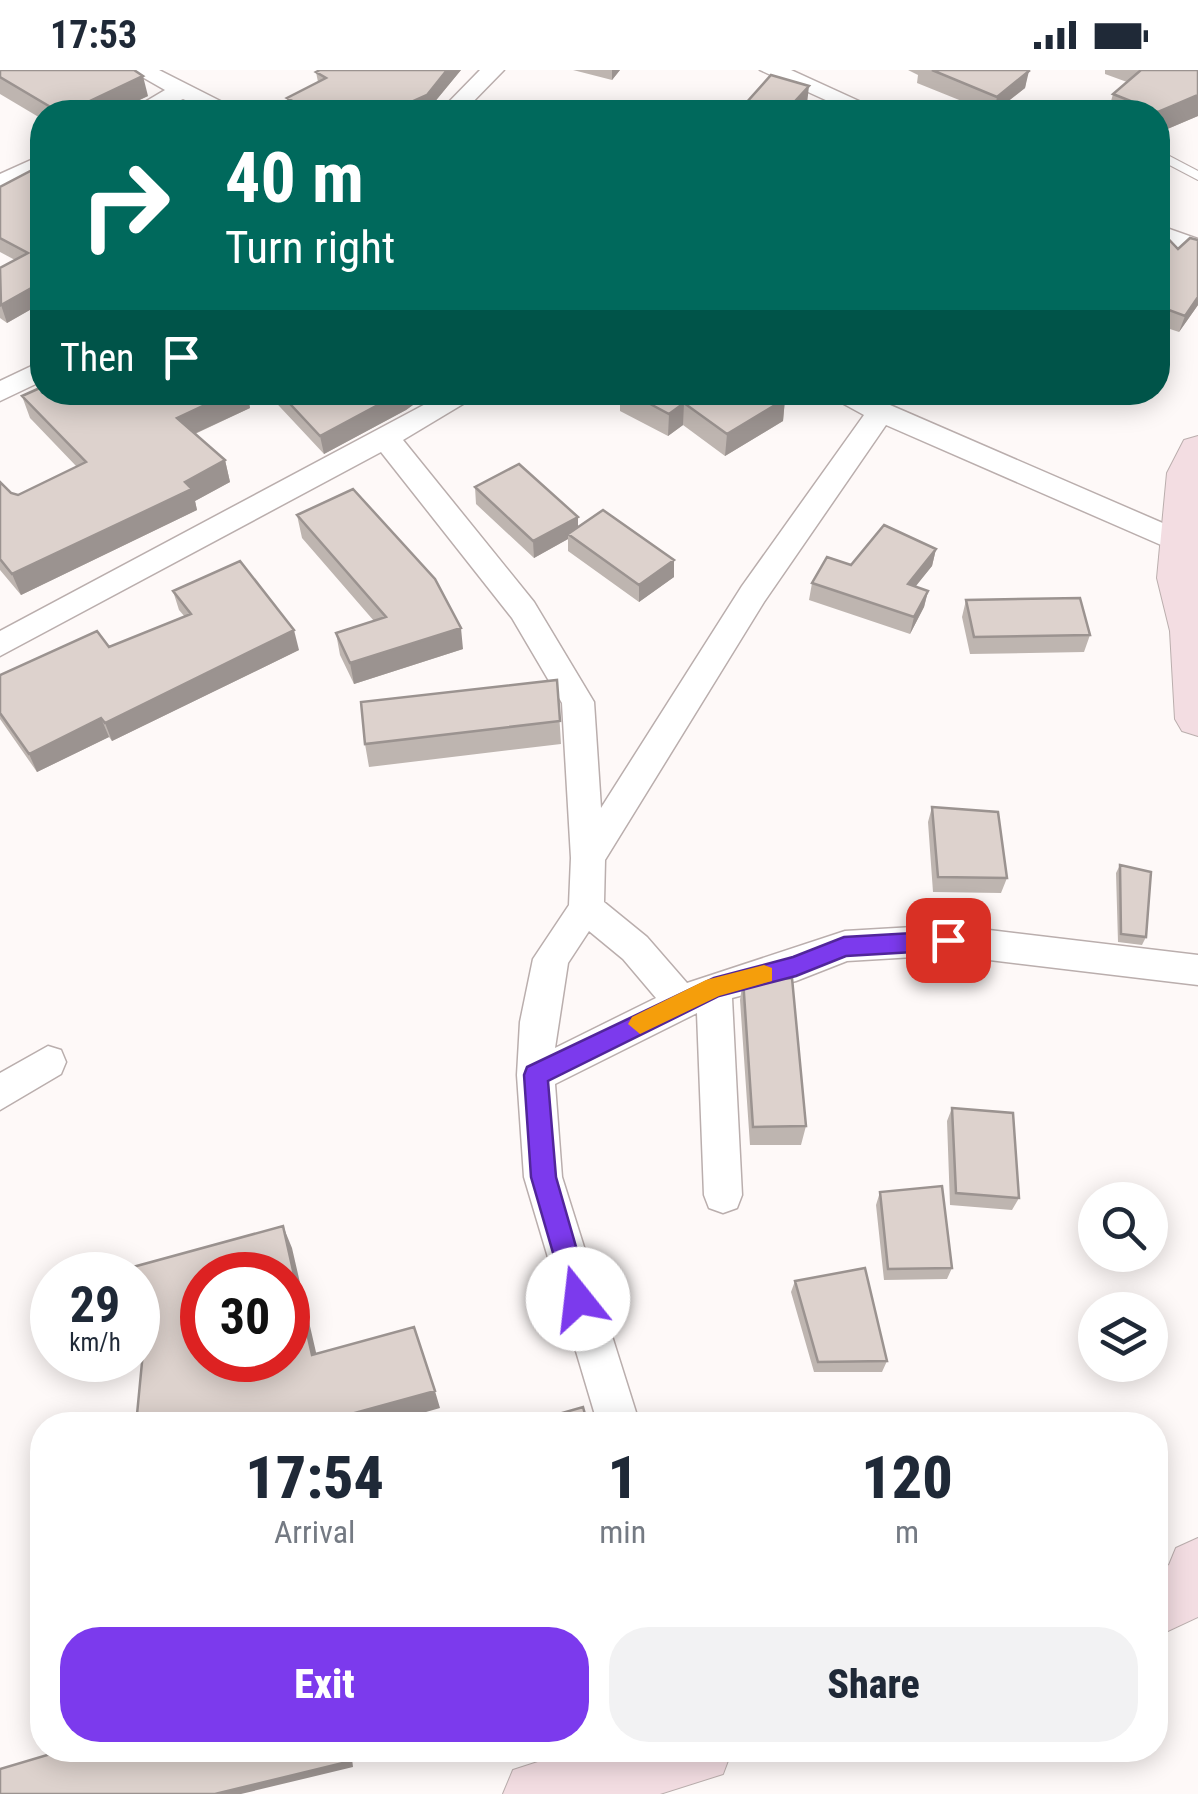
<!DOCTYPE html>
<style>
body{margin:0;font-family:"Roboto Condensed",sans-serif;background:#f2f2f3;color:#1f2937;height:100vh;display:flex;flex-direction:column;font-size:38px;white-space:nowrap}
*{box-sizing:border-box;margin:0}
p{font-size:32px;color:#747a83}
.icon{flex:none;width:55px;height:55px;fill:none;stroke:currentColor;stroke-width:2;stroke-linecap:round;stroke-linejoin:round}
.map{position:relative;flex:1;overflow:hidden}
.side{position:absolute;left:30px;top:1342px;width:1138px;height:350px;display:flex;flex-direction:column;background:#fff;border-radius:40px;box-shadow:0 5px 25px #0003}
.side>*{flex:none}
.banner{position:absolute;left:30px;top:30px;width:1140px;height:305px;border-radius:40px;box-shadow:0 5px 25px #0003;background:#00695c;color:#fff;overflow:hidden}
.tools{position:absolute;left:1078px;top:1112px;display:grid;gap:20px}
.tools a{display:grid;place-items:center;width:90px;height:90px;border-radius:50%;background:#fff;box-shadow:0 5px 25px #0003;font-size:50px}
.speed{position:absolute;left:30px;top:1182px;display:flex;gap:20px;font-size:50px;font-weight:700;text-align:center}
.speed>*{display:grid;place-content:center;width:130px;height:130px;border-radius:50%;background:#fff;box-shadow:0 5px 25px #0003;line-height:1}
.speed small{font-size:25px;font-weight:400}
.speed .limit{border:15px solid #d22;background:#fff;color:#111}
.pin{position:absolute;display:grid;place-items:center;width:85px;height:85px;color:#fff;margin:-42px;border-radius:20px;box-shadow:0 5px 15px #0006}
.me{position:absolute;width:110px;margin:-55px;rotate:344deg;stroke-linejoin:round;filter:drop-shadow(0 0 8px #0008)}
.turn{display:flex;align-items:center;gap:35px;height:210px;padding:0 30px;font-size:45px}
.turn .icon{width:130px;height:130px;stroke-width:2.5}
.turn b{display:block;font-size:70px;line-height:85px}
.then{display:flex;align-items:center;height:95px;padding:0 30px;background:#0003;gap:20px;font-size:38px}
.eta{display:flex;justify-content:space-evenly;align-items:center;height:170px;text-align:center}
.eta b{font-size:60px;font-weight:800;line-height:70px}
.button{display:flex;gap:20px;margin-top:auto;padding:20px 30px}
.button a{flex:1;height:115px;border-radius:40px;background:#7c3aed;color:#fff;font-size:40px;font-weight:800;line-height:115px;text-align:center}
.button a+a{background:#f2f2f3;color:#1f2937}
.status{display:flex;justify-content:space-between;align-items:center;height:70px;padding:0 50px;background:#fff;direction:ltr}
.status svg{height:28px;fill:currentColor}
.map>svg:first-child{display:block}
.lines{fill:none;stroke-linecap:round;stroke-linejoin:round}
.lane-casing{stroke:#baaead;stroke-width:2}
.street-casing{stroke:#baaead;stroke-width:3}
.secondary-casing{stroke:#baaead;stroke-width:2}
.lane{fill:#fff;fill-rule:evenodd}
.street{fill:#fff;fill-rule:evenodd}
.secondary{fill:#f3dde2;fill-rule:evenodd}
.wall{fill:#beb5b0}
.shaded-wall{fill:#9b9390}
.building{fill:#ddd2cd;stroke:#9b9390;stroke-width:2.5;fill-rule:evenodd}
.route{fill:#7c3aed;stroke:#51269a;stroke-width:2.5}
.slow{fill:#f59e0b}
</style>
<div class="status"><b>17:53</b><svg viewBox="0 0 49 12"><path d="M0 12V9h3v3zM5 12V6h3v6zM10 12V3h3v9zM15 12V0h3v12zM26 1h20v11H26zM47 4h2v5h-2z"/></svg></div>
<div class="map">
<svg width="1198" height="1724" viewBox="0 0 1198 1724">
<rect width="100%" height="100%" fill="#fef9f8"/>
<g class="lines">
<g class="lane-casing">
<path id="lane" d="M1158,80L1198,101V110L1158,89Z"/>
</g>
<g class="street-casing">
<path id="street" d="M130,0H159L242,42H212L183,29L156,42H128L165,20Z
M480,0H504L463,42H439Z
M760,0H791L883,42H852Z
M42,85V101L0,120V104Z
M1158,155L1198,169V186L1158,171Z
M42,291V311L0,331V311Z
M448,322H483L403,370L534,532L594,632L601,738L742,516L864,345L822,322H860L1188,464L1193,471L1188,478H1168L886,355L764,532L605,790L604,832L647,867L687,913L845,861L948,855L1198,885V915L948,885L847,891L796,911L732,928L742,1125L737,1138L723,1143L709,1138L704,1125L697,943L555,1014L562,1107L640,1355H598L524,1107L517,1005L520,952L533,889L569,835L571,788L562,633L512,548L381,382L0,586V561ZM589,861L623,889L656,928L555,978L568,893Z
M48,976L61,980L66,992L61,1004L0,1040V1003Z"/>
</g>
<g class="secondary-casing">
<path id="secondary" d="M1198,366V666L1182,661L1175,649L1170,561L1157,508L1167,403L1184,370Z
M1198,1468V1547L1155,1567V1501L1169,1495L1176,1478Z
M575,1680H732L723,1704L660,1724H503L513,1700Z"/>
</g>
<use href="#lane" class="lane"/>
<use href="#street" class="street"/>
<use href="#secondary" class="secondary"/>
</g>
<path class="wall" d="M0,0L148,26L114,42H42V49L0,24Z
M320,0H461L428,40L423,42H289L287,28L318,12L316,2Z
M573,0H620L612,10Z
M908,0H1028L1025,18L995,42H989L917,13L918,5Z
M1105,0H1198V46L1158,63V42H1108L1113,24L1127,12L1105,4Z
M42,100V233L7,253L0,248V198L15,190L0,182V117Z
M1158,158L1178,179L1198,235L1179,262L1158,255Z
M42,322H247L250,338L195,364L225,390L230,412L195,431L197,440L21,525L0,500V412L11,423L18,425L77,397L30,348L22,326Z
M266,322H431L406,340L324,384Z
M620,322H776L785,329L783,351L725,386L683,355L668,366L620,341Z
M933,322H952L948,328Z
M475,417L578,447V457L674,507L639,532L568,481V469L534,488L476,434Z
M297,445L463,579L354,614L340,585L336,563L374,551L302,468Z
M936,479L932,496L915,516L928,521L924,537L910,564L809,530L812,513L851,495Z
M173,521L299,580L112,671L109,667L37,702L0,649V605L109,577L185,547L179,540Z
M966,530L1090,565L1084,582L970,584L962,547Z
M557,610L561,674L369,697L365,674Z
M932,737L1007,808L1001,823L933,822L928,752Z
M1120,795L1146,867L1142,875L1118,872L1116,803Z
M743,909L806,1056L801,1075H750L740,930Z
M952,1038L1019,1128L1012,1140L950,1135L947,1051Z
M880,1122L952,1198L947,1209L884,1210L876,1135Z
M795,1211L887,1291L882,1302H814L791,1222Z"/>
<path class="shaded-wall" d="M447,0H461L428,40L423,42H389Z
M612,0H620L612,10Z
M1029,1L1025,18L994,42L997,27Z
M143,6L148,26L114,42H67Z
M809,16L807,34L799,42H785Z
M1198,25V46L1158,63V42Z
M42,212V233L7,253L1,235Z
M1198,227V235L1179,262L1185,246Z
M233,322H247L250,338L183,369L177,348Z
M402,322H431L406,340L324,384L320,366Z
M785,329L783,351L725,386L727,364Z
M684,333L683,355L668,366L669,344Z
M225,390L230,412L195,431L197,440L21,525L12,504Z
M578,447V464H568V469L534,488L533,471Z
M936,479L932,496L904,531L908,514Z
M674,490V507L639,532V515Z
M928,521L924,537L910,564L914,547Z
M461,558L463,579L354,614L350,593Z
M294,560L299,580L112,671L105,653Z
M101,648L109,667L37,702L29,684Z
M283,1156L292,1178L321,1304L312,1285Z
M435,1321L440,1338L381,1355H311Z
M346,1680H351L353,1697L241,1724H215Z"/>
<path class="building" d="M0,0H134L143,6L67,42H59L0,7Z
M320,0H447L427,25L389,42H313L287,28L326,8L316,2Z
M932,0H1028L1029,1L997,27Z
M1141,0H1198V25L1158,42L1113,24Z
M771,5L809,16L785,42H738Z
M1057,33L1085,42H1049Z
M38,97L42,100V212L1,235L0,198L28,183L0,168V117Z
M1158,158L1178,179L1190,168L1198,170V227L1185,246L1158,236Z
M42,317V322H233L177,348L225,390L185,412L192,419L12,504L0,489V412L11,423L18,425L86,392L22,326Z
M279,322H402L320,366Z
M628,322H776L785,329L727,364L684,333L669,344Z
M519,394L578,447L533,471L475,417Z
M353,419L435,509L461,558L350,593L336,563L386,547L297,445Z
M603,440L674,490L639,515L568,464Z
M884,455L936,479L908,514L928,521L914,547L812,513L827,487L851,495Z
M240,491L294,560L105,653L101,648L29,684L0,643V605L97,561L109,577L191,544L173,521Z
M1080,528L1090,565L974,567L966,530Z
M557,610L560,651L365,674L361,632Z
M932,737L998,742L1007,808L938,807Z
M1120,795L1151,802L1146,867L1121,864Z
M792,908L806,1056L753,1057L743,909Z
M952,1038L1013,1043L1019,1128L956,1123Z
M942,1116L952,1198L888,1199L880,1122Z
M283,1156L312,1285L414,1257L435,1321L311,1355H136L145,1261L138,1221V1205H134L133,1197ZM202,1205H288V1290H202Z
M865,1198L887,1291L818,1292L795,1211Z
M583,1337L588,1355H520Z
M64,1680H346L347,1692L215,1724H0V1699Z"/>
<path class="route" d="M948,861L960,870L948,880L846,886L796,906L719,926L548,1011L556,1107L591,1229L587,1238L578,1242L569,1238L531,1107L524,1005L527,997L714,908L793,887L844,867Z"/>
<path class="slow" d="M764,895L772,898V911L719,926L640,964L628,954L632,947L706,910Z"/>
</svg>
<div class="tools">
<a><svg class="icon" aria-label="search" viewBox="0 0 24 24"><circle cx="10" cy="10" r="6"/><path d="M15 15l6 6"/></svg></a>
<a><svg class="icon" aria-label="layers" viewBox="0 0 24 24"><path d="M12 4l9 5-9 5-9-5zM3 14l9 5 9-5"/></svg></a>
</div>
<div class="speed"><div>29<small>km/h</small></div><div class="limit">30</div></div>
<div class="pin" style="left:948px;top:870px;background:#d93025"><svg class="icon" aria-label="arrive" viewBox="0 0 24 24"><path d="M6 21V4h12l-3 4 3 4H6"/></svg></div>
<svg class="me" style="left:578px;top:1229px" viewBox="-20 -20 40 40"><circle r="19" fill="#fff"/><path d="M0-13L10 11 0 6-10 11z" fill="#7c3aed"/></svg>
<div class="banner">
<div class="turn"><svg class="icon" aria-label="right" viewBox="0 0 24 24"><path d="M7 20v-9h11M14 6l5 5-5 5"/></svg><div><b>40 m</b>Turn right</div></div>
<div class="then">Then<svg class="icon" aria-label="arrive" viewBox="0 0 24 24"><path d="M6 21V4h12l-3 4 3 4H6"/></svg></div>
</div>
<section class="side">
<div class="eta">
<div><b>17:54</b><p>Arrival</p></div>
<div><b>1</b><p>min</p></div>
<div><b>120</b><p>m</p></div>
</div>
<div class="button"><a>Exit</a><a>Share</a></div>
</section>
</div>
